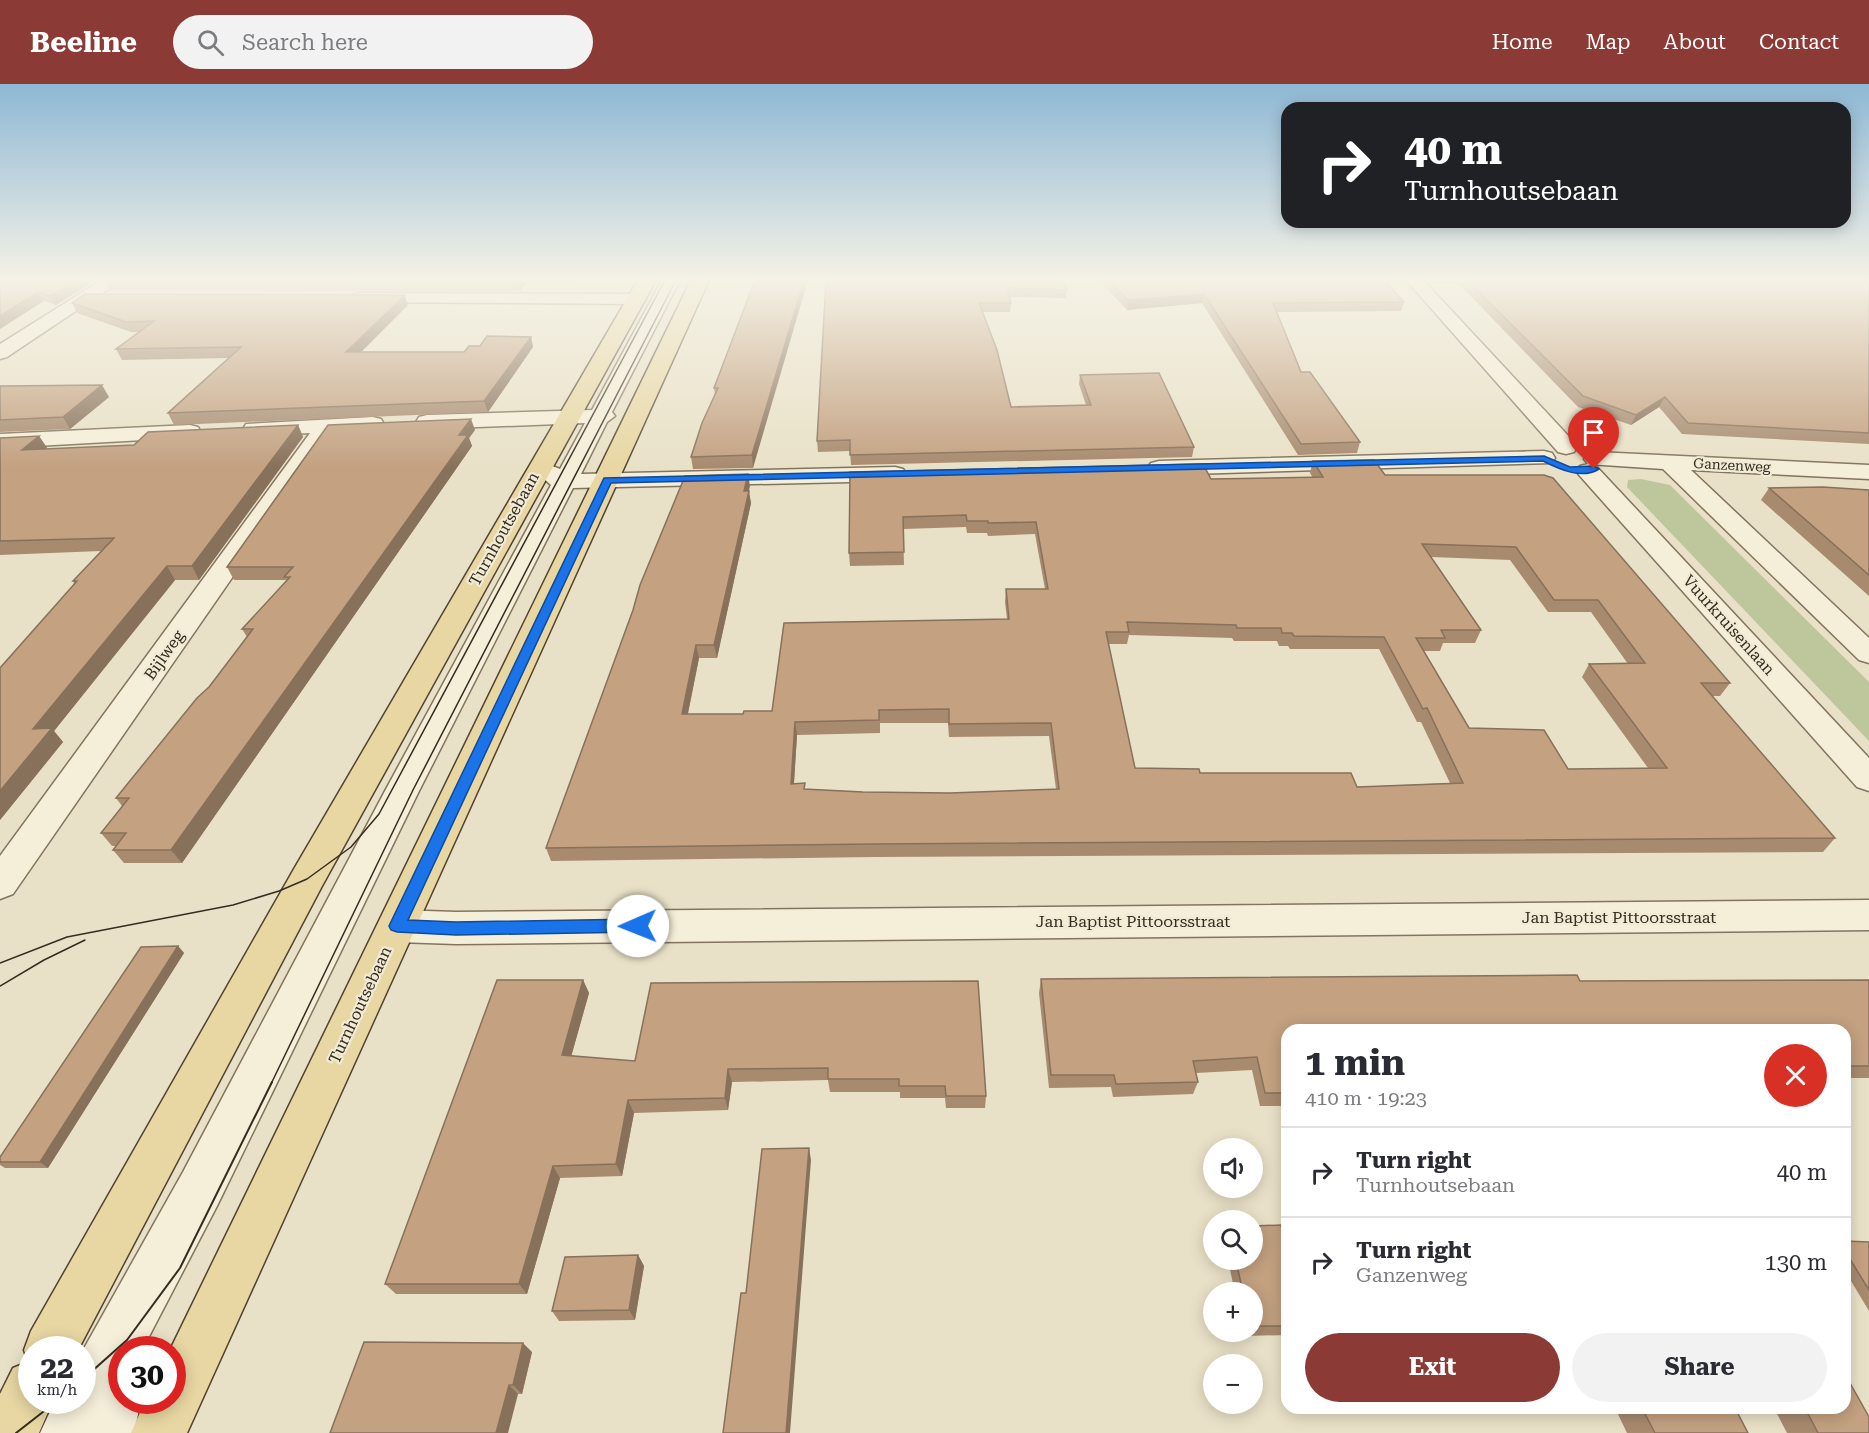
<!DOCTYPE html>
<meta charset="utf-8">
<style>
body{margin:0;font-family:"Roboto Serif",serif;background:#f2f2f3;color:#2b2b33;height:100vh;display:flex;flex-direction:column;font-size:22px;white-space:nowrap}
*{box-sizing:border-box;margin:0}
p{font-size:20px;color:#7c7c81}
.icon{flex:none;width:33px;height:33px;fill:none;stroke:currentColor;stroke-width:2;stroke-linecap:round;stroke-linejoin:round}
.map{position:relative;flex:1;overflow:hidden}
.sheet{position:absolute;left:1281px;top:940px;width:570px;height:390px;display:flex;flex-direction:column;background:#fff;border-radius:18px;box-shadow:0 3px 15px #0003}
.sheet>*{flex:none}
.guide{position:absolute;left:1281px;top:18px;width:570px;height:126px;border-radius:18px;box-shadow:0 3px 15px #0003;background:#202124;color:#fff;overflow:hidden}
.tools{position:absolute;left:1203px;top:1054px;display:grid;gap:12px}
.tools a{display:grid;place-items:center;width:60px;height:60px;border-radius:50%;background:#fff;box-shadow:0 3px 15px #0003;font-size:30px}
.speed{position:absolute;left:18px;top:1252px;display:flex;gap:12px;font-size:30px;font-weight:700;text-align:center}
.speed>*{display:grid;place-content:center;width:78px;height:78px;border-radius:50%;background:#fff;box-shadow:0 3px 15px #0003;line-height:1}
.speed small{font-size:15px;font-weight:400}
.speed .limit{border:9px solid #d22;background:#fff;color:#111}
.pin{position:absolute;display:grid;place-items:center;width:51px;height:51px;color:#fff;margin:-62px -26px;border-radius:50% 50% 50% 0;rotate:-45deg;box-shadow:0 0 6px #0007}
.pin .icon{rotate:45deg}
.me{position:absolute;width:66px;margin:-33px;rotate:269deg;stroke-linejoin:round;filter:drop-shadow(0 0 4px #0008)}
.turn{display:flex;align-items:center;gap:21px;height:126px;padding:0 24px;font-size:27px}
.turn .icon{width:78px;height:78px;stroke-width:2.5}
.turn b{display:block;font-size:42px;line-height:51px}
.round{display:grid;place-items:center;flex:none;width:63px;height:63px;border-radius:32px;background:#f2f2f3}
.head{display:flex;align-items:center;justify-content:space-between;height:102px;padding:0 24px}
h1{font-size:36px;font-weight:700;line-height:45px}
.button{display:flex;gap:12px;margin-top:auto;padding:12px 24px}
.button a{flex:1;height:69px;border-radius:36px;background:#8b3a35;color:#fff;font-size:24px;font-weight:700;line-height:69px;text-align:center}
.button a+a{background:#f2f2f3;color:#2b2b33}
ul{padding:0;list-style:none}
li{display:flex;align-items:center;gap:18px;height:90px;padding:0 24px;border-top:2px solid #e1e1e2}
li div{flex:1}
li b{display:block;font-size:22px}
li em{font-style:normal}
header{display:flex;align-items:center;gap:36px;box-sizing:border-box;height:84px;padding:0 30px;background:#8b3a35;color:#fff}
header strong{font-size:28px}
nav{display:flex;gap:33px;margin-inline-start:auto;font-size:21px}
.search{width:420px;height:54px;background:#f2f2f3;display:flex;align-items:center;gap:15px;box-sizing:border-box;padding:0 21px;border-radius:33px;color:#7c7c81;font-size:22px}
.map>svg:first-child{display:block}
.green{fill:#bec69c}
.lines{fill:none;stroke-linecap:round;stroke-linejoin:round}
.minor-casing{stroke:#83745e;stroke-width:3}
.major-casing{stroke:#514332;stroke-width:3}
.minor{fill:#f5eed9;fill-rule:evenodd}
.major{fill:#e8d7a3;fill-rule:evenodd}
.tram-far1{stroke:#352c20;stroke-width:1.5}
.tram{stroke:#352c20;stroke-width:2}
.wall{fill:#a88a6f;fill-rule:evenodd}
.shaded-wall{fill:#88715a}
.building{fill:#c3a181;stroke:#88715a;stroke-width:1.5;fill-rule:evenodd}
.route{fill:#1a73e8;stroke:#114b97;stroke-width:1.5}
.labels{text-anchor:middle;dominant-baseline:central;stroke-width:4.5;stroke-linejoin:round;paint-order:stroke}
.far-street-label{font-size:14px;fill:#352c20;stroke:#f1ebd6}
.street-label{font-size:16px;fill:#352c20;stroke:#f1ebd6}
</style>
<header>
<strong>Beeline</strong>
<div class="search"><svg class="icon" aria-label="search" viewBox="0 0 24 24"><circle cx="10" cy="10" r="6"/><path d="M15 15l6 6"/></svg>Search here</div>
<nav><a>Home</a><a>Map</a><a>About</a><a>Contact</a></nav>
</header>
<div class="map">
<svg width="1869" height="1349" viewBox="0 0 1869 1349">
<rect width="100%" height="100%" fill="#e9e1c7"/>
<path class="green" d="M1641,395L1670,401L1869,598V657L1627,403L1628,396Z"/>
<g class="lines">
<g class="minor-casing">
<path id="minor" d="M102,196H122L7,273L0,275V260Z
M662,196H680L612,328L615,332L607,338L581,390L895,383L903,385L907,390L903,395L895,397L573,404L419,707L217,1122L142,1266H122V1317H141L134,1349H40L55,1317H82V1268L183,1088L385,707L551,401L535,387L539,382L547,380L560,385L585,339L427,345L419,343L416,338L419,333L427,331L592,326Z
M1406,196H1423L1574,358L1577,363L1574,368L1566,370L1558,368Z
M360,209L637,210L643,211L646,215L643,219L637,220L354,218L351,214L354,210Z
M373,333L381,335L384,340L381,345L333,348L13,810L0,815V772L310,349L254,352L246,350L243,345L246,340Z
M190,341L198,343L201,348L198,353L0,364V350Z
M1544,367L1552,369L1555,374L1552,379L1159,391L1151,389L1147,384L1151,379L1159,377Z
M1596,368L1869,381V395L1691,386L1869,554V579L1859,576L1663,385L1588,380L1584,375L1588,370Z
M1588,380L1596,382L1869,674V707L1857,703L1580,392L1576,387L1580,382Z
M1869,816V846L456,860L397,858L383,853L378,842L383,831L397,826L456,828Z"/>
</g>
<g class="major-casing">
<path id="major" d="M638,196H656L322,802L78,1266H32V1317H53L39,1349H0V1310L13,1284L28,1278L24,1266L31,1247L294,785Z
M691,196H709L187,1349H131L145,1317H172V1266H170Z"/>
</g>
<use href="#minor" class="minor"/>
<use href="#major" class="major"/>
<path class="tram-far1" d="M0,879L67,853L233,821L279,807L307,795L351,763L379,730L665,196
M0,902L44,876L85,856
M271,1000L413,706L676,196"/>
<path class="tram" d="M82,1296L127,1256L180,1184L272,998
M16,1349L57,1317"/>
</g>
<path class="wall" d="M0,196H96L56,221L44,217Z
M107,196H579L576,199H526L520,207L111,206L106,197Z
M755,196L753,384L693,385L691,373L715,310L714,304Z
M826,196L1067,206L1066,214L1009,213L1011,219L1010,228H982L1011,323L1086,321L1079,300L1080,291L1194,363L1192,373L851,381L850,367L818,368L817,357Z
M1099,196H1407L1406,199H1387L1404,218L1401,227L1277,228L1301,288L1360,358L1357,369L1298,371L1202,219L1127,226Z
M1425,196H1796L1869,198V360L1682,350L1659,323L1631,341L1578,323L1459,200H1429Z
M72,219L408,221L361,268H464L480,262L531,253L533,263L488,328L174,341L168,329L229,274L122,276L116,265L140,248H131L77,229Z
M0,302L109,313L70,345L0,348Z
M298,341L303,353L199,496H175L54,647L63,658L0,736L74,499L73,497L101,467L0,471V354L39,352L47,364L46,365L134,361Z
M475,346L469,354L472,362L182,779H124L113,766L116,762H112L101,749L122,722L116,714L209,603L247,553L242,545L286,497V496H234L227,483Z
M1313,377L1385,391H1544L1730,599L1720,612H1712L1835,754L1823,768L875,773L551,777L546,764L750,402L748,407L751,419L717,574H699L688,630H743L772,627L1007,535L1005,518L1006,505H1045L1035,450L988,452L987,449H967L966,443L903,445L904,481L850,482L849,469L850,388L1211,395L1313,394L1310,389ZM1431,473L1510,476L1548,528H1591L1628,580H1589L1582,593L1648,684L1568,685L1469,644L1423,567H1440L1443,559H1475L1481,546ZM1129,551L1232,554L1234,557H1277L1279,562H1288L1290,565H1379L1417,638H1421L1450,699L1357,703L1135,684L1108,560H1127ZM880,639H948L949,653L1049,652L1056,705L950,709L863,708L805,705V699L794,700L797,651L880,649Z
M1769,404L1869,406V512L1761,416Z
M178,862L184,869L48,1084H5L0,1081V1073Z
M1041,895L1580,897L1869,896V994H1845V946H1287V1022H1260L1252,986L1196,989L1198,998L1193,1010L1113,1013L1111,1003L1049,1004L1039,909Z
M583,896L589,909L571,972L635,977L651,899L986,1012L985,1024H946L945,1014H900V1008H830L828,996L732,998L728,1026L634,1029L622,1092L560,1094L527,1210H396L385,1200Z
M1845,1157L1869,1158V1227L1845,1187Z
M1287,1166V1251L1244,1252V1248H1252V1209H1235L1228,1176H1252Z
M638,1171L644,1182L635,1236L559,1237L552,1227Z
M532,1268L522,1310H518L330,1349Z
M1615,1324H1735L1748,1349H1627Z
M1774,1324H1845L1869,1349H1787Z"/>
<path class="shaded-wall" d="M77,196H96L56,221L50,212Z
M519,196H525L526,199L520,207L517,198Z
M804,196H808L753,384L752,371Z
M38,208L44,217L0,245V232Z
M1204,210L1202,219L1127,226L1128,216Z
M405,211L408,221L350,279L346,268Z
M531,253L533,263L488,328L484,317Z
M102,301L109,313L70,345L63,333Z
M1665,313L1659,323L1631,341L1636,331Z
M471,335L475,346L469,354L472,362L182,779L171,766Z
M298,341L303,353L199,496L192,482Z
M39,352L47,364L30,378L22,366Z
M748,390L750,402L746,419L744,407Z
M749,407L751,419L717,574L714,561Z
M167,482L175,496L54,647L63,658L0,736V707L33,645Z
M696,561L699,574L685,643L682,630Z
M795,638L797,651L793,713L791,700Z
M178,862L184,869L48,1084L40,1078Z
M583,896L589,909L568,984L562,971Z
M728,985L732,998L728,1026L725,1014Z
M628,1016L634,1029L622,1092L616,1080Z
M809,1064L811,1076L790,1349H786Z
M553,1082L560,1094L527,1210L519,1200Z
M638,1171L644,1182L635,1236L629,1226Z
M523,1259L532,1268L522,1310L513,1301Z
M509,1301L518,1310L508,1349H496Z"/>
<path class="building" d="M0,196H77L50,212L38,208L0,232Z
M107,196H519L517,198L106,197Z
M755,196H804L752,371L691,373L702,339L718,304H714Z
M826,196H1064L1067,206L1007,204L1011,219H979L997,266L1011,323L1091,321L1080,291L1159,289L1194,363L850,371V356L817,357Z
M1109,196H1384L1404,218L1273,219L1301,288H1310L1360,358L1301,360L1204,210L1128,216Z
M1467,196H1796L1869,198V349L1688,339L1665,313L1636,331L1583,312Z
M85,210L405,211L346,268H464L469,262H480L487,252L531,253L484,317L168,329L241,263L116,265L154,237L126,238L72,219Z
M102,301L63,333L0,336V302Z
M471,335L459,351H468L171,766H113L126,749H101L129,714H116L197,614L209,603L253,545H242L290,493H284L293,483H227L328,341Z
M298,341L192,482H167L33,645L52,644L0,707V584L77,497H73L114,454L0,457V354L39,352L22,366L134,361L148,348Z
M1374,376L1385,391H1544L1553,394L1730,599H1701L1835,754L874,760L546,764L633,526L640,501L685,392L748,390L744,407H749L714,561H696L682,630H743L744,627H772L784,539L1009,535L1006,505H1048L1036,438L988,439V437H967L966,431L903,433L904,468L849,469L850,388L1203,380L1211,395L1323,393L1313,377ZM1422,460L1516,463L1554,516H1598L1645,579L1589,580L1667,684L1568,685L1544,646L1469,644L1416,554H1445L1441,546H1481ZM1127,538L1236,541L1237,544H1281L1282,549H1292L1294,552L1384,553L1423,625L1427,624L1463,699L1357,703L1351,689H1200L1199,685L1135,684L1106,548H1129ZM949,625V640L1051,639L1059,705L950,709L863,708L804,705L805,699L791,700L795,638L879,636V626Z
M1823,403L1869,406V491L1769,404Z
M178,862L40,1078H0V1073L141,863Z
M1577,891L1580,897L1869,896V982H1845V946H1287V1009H1265L1257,973L1193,977L1198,998L1116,1000L1114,991H1051L1041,895Z
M497,896H583L562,971L635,977L651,899L978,897L986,1012H946L945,1002H899V995H828V984L728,985L725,1014L628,1016L616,1080L553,1082L519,1200H385Z
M809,1064L786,1349H723L741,1209H746L762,1065Z
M1281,1141L1287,1166V1242H1252V1209H1243L1236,1176H1252V1142Z
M1845,1157L1869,1158V1206L1845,1167Z
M638,1171L629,1226L552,1227L565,1173Z
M364,1258L523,1259L513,1301H509L496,1349H330Z
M1845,1290L1869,1333V1349H1818L1805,1324H1845Z
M1642,1324H1735L1748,1349H1655Z"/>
<linearGradient id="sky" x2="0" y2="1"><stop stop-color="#8eb8d5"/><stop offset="0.51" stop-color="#f5f2e6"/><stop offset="1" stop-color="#f5f2e6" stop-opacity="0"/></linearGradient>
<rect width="1869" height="384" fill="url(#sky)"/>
<path class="route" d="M1544,372L1570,383L1594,382L1599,385C1582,396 1559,385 1543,377L611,399L408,836L456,838L638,835L644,837L646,842L644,846L638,848L456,851L397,848L391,846L389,842L604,394Z"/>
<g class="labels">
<g class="far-street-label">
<text transform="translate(1732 381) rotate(3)">Ganzenweg</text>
</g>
<g class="street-label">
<text transform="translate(504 445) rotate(-61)">Turnhoutsebaan</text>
<text transform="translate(1729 541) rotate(48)">Vuurkruisenlaan</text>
<text transform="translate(164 571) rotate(-55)">Bijlweg</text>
<text x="1619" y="833">Jan Baptist Pittoorsstraat</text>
<text x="1133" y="837">Jan Baptist Pittoorsstraat</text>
<text transform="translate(360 921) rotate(-65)">Turnhoutsebaan</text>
</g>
</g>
</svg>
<div class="tools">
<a><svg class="icon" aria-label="sound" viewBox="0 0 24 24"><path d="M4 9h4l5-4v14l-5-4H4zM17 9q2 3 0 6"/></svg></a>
<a><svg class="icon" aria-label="search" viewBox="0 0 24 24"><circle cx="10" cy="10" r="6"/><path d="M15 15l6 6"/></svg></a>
<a>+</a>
<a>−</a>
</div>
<div class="speed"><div>22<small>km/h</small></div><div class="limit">30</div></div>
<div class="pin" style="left:1594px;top:385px;background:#d93025"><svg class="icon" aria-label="arrive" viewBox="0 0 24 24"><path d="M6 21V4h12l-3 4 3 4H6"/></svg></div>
<svg class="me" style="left:638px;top:842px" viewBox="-20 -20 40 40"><circle r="19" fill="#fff"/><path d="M0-13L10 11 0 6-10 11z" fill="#1a73e8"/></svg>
<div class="guide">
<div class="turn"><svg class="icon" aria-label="right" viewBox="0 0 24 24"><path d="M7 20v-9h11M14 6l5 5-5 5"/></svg><div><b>40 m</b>Turnhoutsebaan</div></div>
</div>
<section class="sheet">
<div class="head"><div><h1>1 min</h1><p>410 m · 19:23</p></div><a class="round" style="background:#d93025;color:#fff"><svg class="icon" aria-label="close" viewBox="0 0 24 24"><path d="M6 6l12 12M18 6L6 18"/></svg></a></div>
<ul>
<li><svg class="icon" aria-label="right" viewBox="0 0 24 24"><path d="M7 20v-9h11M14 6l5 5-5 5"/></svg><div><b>Turn right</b><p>Turnhoutsebaan</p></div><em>40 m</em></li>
<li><svg class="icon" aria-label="right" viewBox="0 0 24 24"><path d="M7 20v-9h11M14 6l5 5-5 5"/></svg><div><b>Turn right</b><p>Ganzenweg</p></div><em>130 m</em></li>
</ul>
<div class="button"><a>Exit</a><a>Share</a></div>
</section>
</div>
